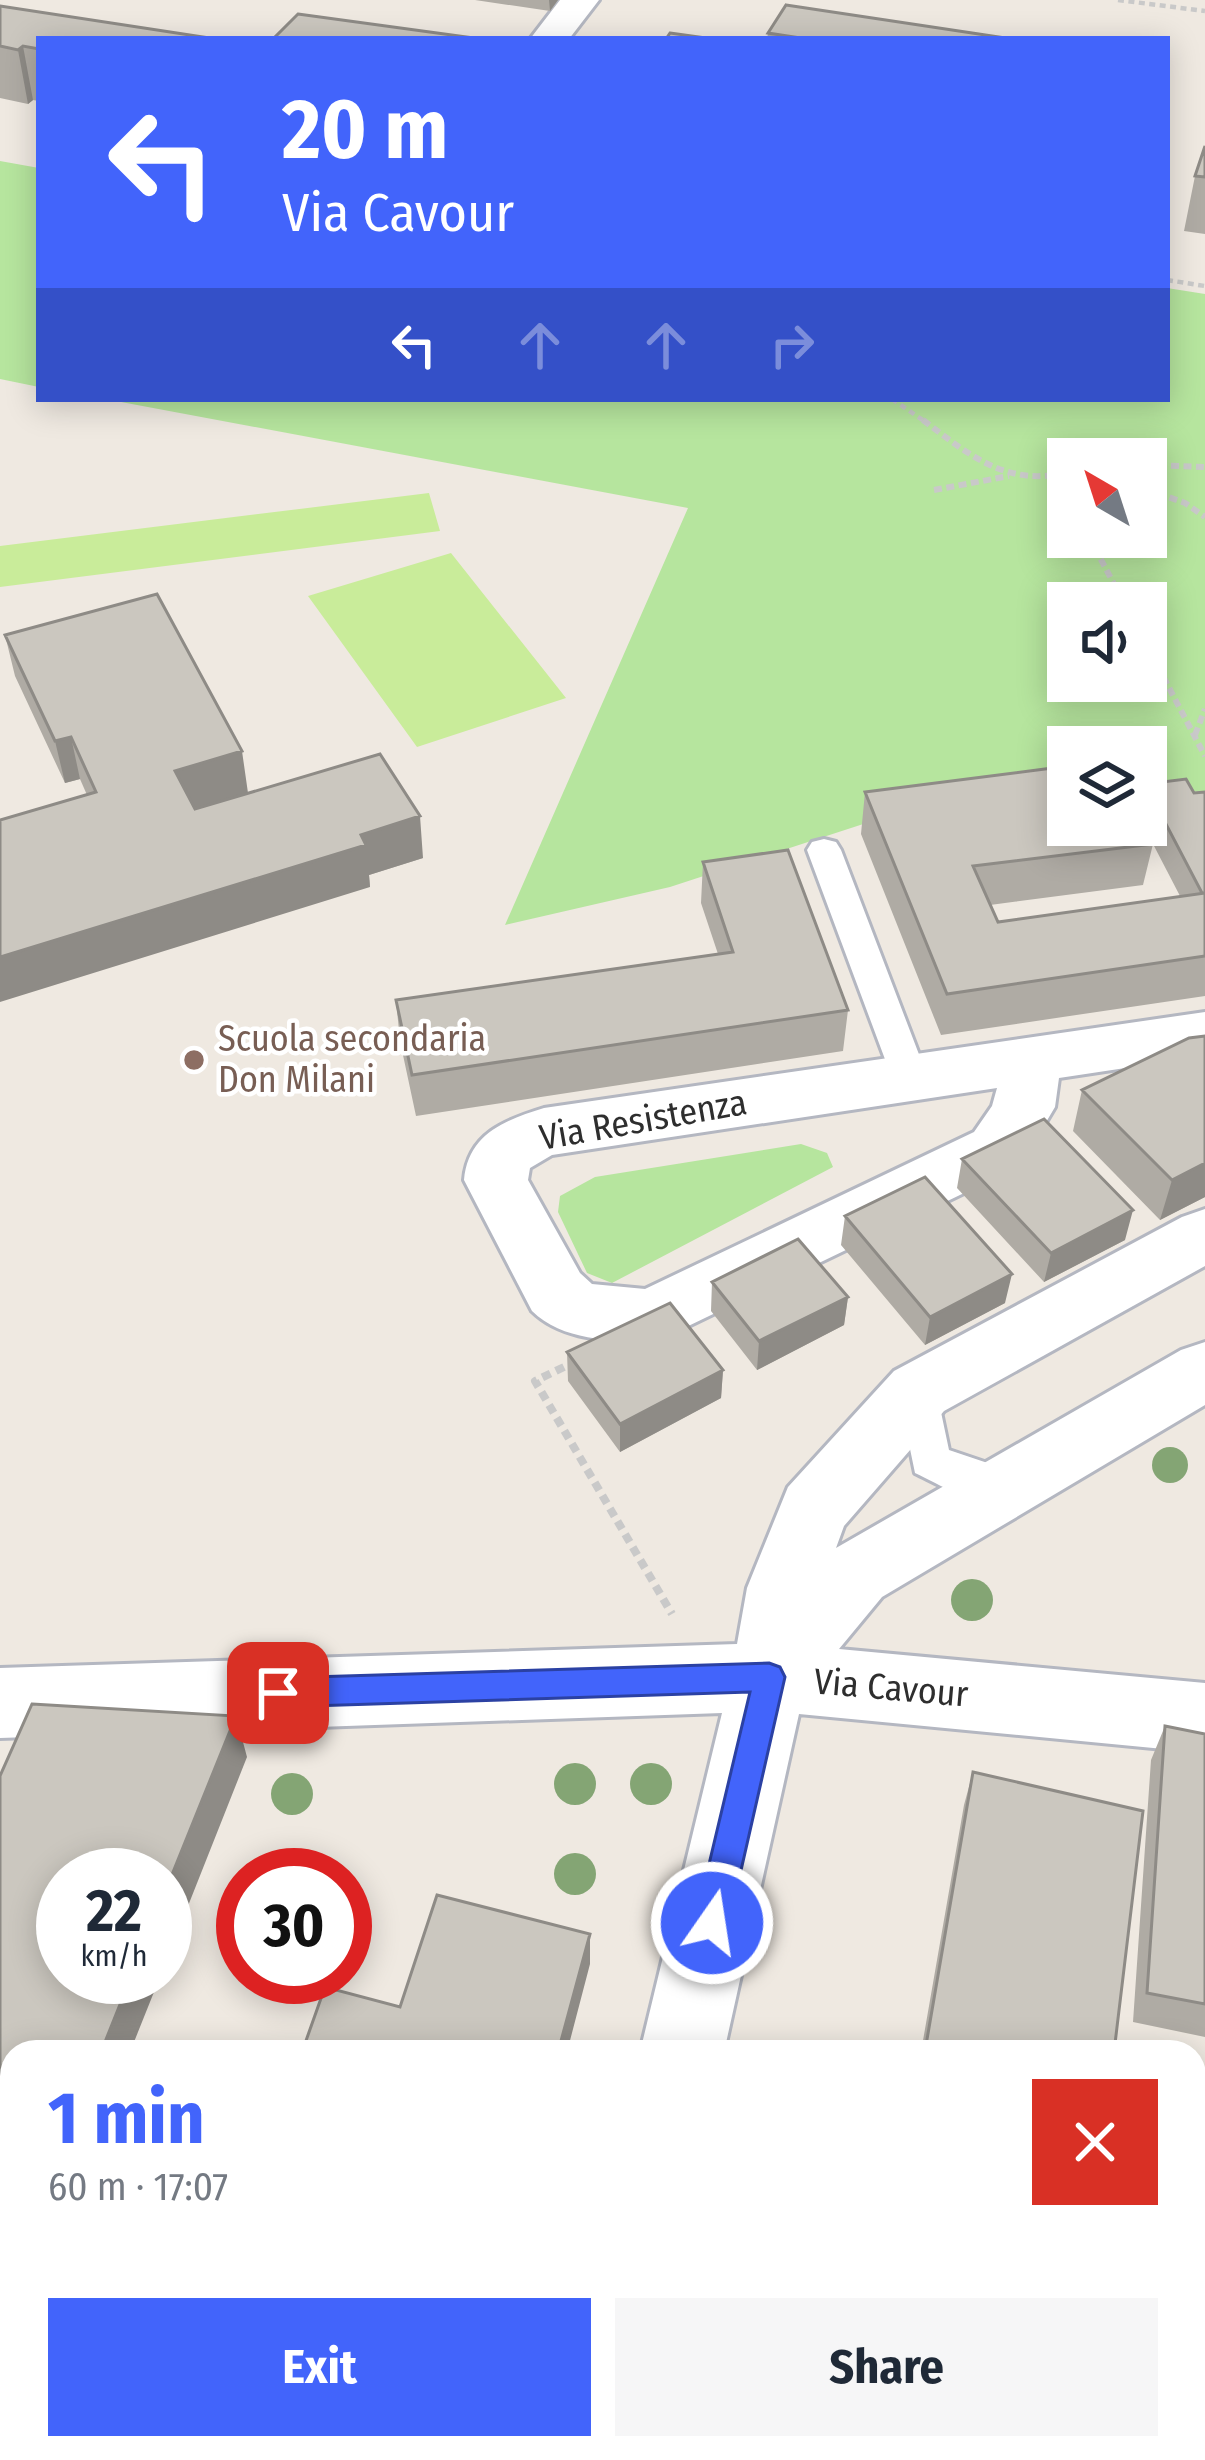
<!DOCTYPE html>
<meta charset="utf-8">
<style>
body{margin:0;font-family:"Fira Sans Condensed",sans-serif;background:#f6f6f7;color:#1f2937;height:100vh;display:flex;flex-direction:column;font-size:45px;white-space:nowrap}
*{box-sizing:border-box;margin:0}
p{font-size:39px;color:#747a83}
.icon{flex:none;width:66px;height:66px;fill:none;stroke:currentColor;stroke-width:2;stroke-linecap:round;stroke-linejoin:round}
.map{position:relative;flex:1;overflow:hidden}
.details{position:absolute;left:0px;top:2040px;width:1206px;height:420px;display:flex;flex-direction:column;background:#fff;border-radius:36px 36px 0 0;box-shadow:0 6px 30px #0003}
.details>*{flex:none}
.top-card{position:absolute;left:36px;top:36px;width:1134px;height:366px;border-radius:0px;box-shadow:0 6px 30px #0003;background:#4264fb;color:#fff;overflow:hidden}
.needle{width:78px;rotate:321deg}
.buttons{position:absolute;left:1047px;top:438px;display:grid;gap:24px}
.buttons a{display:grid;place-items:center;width:120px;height:120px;border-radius:0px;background:#fff;box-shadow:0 6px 30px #0003;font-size:60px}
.speed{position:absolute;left:36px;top:1848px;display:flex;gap:24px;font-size:60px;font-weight:700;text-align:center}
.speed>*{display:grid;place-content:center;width:156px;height:156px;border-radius:50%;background:#fff;box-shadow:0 6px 30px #0003;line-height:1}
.speed small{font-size:30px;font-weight:400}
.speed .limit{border:18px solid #d22;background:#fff;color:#111}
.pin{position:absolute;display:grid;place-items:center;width:102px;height:102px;color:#fff;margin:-51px;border-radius:24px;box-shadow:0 6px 18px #0006}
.me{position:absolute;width:132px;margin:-66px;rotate:13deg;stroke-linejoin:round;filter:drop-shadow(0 0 9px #0008)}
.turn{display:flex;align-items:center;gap:42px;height:252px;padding:0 48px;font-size:54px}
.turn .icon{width:156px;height:156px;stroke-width:2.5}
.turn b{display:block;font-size:84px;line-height:102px}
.lanes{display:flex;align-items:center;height:114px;padding:0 48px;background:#0003;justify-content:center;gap:60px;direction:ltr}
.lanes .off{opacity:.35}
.round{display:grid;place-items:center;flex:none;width:126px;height:126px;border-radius:0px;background:#f6f6f7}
.overview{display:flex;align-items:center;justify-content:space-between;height:204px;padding:0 48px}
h1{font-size:72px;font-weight:700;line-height:90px;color:#4264fb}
.action{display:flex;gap:24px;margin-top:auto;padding:24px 48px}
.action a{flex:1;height:138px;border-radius:0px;background:#4264fb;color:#fff;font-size:48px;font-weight:700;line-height:138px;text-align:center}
.action a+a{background:#f6f6f7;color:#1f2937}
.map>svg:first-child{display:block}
.green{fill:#b6e59e;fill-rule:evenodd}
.pitch{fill:#c9ec9a}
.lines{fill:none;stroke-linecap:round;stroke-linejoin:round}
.service-casing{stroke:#b4b7c1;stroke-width:6}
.minor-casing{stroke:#b4b7c1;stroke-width:6}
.path-far2{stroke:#c9c9c9;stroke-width:4.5;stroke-dasharray:6 4.5;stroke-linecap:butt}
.path-far1{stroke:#c9c9c9;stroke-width:6;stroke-dasharray:8 4.5;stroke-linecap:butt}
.path{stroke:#c9c9c9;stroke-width:8;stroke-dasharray:9 6;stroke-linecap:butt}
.service{fill:#fff;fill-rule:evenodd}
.minor{fill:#fff;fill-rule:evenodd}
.tree{fill:#84a574}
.wall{fill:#afaba4;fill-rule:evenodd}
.shaded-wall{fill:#8e8b86}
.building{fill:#cbc7bf;stroke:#8e8b86;stroke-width:3}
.route{fill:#4264fb;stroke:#2b41a3;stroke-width:3}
.education-dot{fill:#8d6e63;stroke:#fff;stroke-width:4.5}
.labels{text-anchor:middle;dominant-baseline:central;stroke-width:9;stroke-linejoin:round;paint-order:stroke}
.education-label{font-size:36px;fill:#785e54;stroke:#fff;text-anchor:start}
.street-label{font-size:36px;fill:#2e2e2e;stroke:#fff}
</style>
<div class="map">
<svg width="1205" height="2460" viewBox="0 0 1205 2460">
<rect width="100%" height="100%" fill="#efe9e1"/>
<path class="green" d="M0,161L39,168V387L0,379Z
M1167,288L1205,294V792L1146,790V747H1068V787L894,814L670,887L505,925L688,508L105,399H1167ZM1068,459H1146V537H1068ZM1068,603H1146V681H1068Z
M801,1144L827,1153L833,1167L612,1283L587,1273L558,1212L560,1196L595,1177Z"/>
<path class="pitch" d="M429,493L440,531L0,587V546Z
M451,553L566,698L417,747L308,596Z"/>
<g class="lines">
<g class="service-casing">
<path id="service" d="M824,839L836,842L841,850L928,1078L923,1088L910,1092L897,1088L892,1078L807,850L812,842Z
M919,1374L934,1379L949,1450L1020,1474L1026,1487L1020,1500C985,1512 946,1488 915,1473L898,1391L904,1379Z"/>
</g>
<g class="minor-casing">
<path id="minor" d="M560,0H599L569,39H530Z
M1205,1012V1056L1059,1078L1055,1107L1020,1166L651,1344C611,1340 562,1341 532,1311L464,1180C468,1134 505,1120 544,1108ZM997,1088L992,1106L974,1132L645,1289L592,1284L580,1273L528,1180L530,1168L552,1155Z
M1205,1209V1266L944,1411L844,1526L836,1548L1181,1350L1205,1342V1405L882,1597L839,1649L1205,1683V1753L799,1714L724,2052H640L722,1713L0,1738V1668L737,1644L747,1588L788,1487L894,1371L1182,1217Z
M543,2448H637L634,2460H540Z"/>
</g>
<path class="path-far2" d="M1118,0L1205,11
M1167,280L1205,286
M892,399L927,423"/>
<path class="path-far1" d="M923,420C969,455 1008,488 1068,472
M1146,465L1205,467
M1053,478L1068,497
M1146,489L1185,503L1205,517
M934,490L1009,476
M1089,537L1124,603
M1146,644L1205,756
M1195,735L1205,709"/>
<path class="path" d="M564,1367L535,1381L672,1614"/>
<use href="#service" class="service"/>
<use href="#minor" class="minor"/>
</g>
<g class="tree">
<circle cx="1170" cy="1465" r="18"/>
<circle cx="972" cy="1600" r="21"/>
<circle cx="575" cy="1784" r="21"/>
<circle cx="651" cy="1784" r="21"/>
<circle cx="292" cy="1794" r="21"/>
<circle cx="575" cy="1874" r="21"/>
</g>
<path class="wall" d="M475,0H558L550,11Z
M0,6L39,39V101L33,100L28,104L0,98Z
M768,33L1012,39H767Z
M1205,146V234L1184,231L1195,176Z
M5,635L248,793L423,858L369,875L370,887L87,795L80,779L65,783L15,676Z
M1146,784L1194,793L1205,792V996L941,1035L861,834L865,792L1146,825ZM1153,844L1180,896L998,922L990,905L1143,885Z
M703,862L848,1010L843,1051L416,1116L400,1041L396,1000L718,954L701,903Z
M1205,1036V1197L1160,1220L1073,1131L1082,1090Z
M962,1159L1125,1240L1044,1282L957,1188Z
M845,1216L1005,1303L925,1345L841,1245Z
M712,1282L848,1297L844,1325L757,1370L711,1311Z
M567,1352L723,1370L721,1398L620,1452L568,1381Z
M1165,1726L1205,1734V2037L1133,2022L1151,1760Z
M973,1772L1114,2052H921L964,1805Z
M1201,2152L1205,2460H1159L1160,2448H1194V2163Z"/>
<path class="shaded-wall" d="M549,0H558L550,11Z
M23,46L33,100L28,104L18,50Z
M71,737L80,779L65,783L55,741Z
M242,751L248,793L182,812L175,771Z
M420,816L423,858L369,875L370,887L0,1002V957Z
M1205,1163V1197L1160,1220L1172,1180Z
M1133,1210L1125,1240L1044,1282L1051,1253Z
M1012,1274L1005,1303L925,1345L930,1317Z
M848,1297L844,1325L757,1370L759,1341Z
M723,1370L721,1398L620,1452V1424Z
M236,1716L247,1757L165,1964V1892Z
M590,1934V1964L567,2052H558Z
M131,1977H160L130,2052H101Z
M12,2272V2351L0,2381V2302Z
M521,2448H530L527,2460H518Z"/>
<path class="building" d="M786,5L1012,39H807L768,33Z
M0,6L216,39H39V49L23,46L18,50L0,46Z
M298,14L481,39H273Z
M670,33L713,39H666Z
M1205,146V177L1195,176Z
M157,594L242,751L175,771L195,809L380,754L420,816L361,835L366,845L0,957V820L96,792L71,737L55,741L5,635Z
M1068,766V825H1142L1153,844L973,866L998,922L1205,893V956L947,994L865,792Z
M1186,779L1194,793L1205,792V893H1202L1146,786V784Z
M788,850L848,1010L412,1075L396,1000L733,952L703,862Z
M1205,1036V1163L1172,1180L1082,1090L1189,1038Z
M1044,1119L1133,1210L1051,1253L962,1159Z
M925,1177L1012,1274L930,1317L845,1216Z
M798,1239L848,1297L759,1341L712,1282Z
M670,1303L723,1370L620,1424L567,1352Z
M32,1704L236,1716L165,1892V1875H63V1977H131L101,2052H12V2272L0,2302V1776Z
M1165,1726L1205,1734V2004L1147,1993Z
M973,1772L1143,1811L1114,2052L925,2051Z
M437,1895L590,1934L558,2052H302L325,1987L400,2007Z
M1201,2152L1205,2153V2460H1174L1175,2448H1194V2233Z
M310,2448H521L518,2460H306Z
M681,2448H961L1007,2460H679Z"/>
<path class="route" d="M769,1663L780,1667L785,1677L729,1923L724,1935L712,1939L700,1935L695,1923L750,1692L278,1707L267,1703L263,1693L267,1682L278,1678Z"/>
<circle class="education-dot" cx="194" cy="1060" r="12"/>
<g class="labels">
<g class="education-label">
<text x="218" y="1039">Scuola secondaria<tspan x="218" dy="41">Don Milani</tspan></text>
</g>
<g class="street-label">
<text transform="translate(643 1120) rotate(-10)">Via Resistenza</text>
<text transform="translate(891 1688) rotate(5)">Via Cavour</text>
</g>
</g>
</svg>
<div class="buttons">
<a><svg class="needle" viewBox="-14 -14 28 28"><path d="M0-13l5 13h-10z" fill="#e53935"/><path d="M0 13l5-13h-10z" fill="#747a83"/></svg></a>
<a><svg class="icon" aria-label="sound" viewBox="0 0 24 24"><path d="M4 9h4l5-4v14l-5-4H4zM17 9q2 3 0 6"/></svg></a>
<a><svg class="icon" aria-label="layers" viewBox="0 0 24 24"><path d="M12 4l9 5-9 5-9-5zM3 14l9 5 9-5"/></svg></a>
</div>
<div class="speed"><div>22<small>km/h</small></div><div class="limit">30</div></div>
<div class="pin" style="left:278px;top:1693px;background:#d93025"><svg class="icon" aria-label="arrive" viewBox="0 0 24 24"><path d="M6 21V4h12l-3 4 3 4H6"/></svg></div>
<svg class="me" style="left:712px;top:1923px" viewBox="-20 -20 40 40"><circle r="17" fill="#4264fb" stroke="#fff" stroke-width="3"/><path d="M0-11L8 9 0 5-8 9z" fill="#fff"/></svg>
<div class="top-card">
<div class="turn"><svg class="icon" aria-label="left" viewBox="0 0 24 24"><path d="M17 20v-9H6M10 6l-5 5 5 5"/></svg><div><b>20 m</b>Via Cavour</div></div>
<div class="lanes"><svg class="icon" aria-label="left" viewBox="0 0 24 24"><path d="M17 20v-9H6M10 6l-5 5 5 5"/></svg><svg class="icon off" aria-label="ahead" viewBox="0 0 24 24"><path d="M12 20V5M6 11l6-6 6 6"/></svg><svg class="icon off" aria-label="ahead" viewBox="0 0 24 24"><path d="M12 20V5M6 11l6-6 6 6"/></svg><svg class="icon off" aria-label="right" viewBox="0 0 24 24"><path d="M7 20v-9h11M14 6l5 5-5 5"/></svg></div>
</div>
<section class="details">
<div class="overview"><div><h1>1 min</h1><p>60 m · 17:07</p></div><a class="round" style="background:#d93025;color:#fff"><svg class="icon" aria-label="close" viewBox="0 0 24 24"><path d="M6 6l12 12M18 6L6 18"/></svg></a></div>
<div class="action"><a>Exit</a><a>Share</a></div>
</section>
</div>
